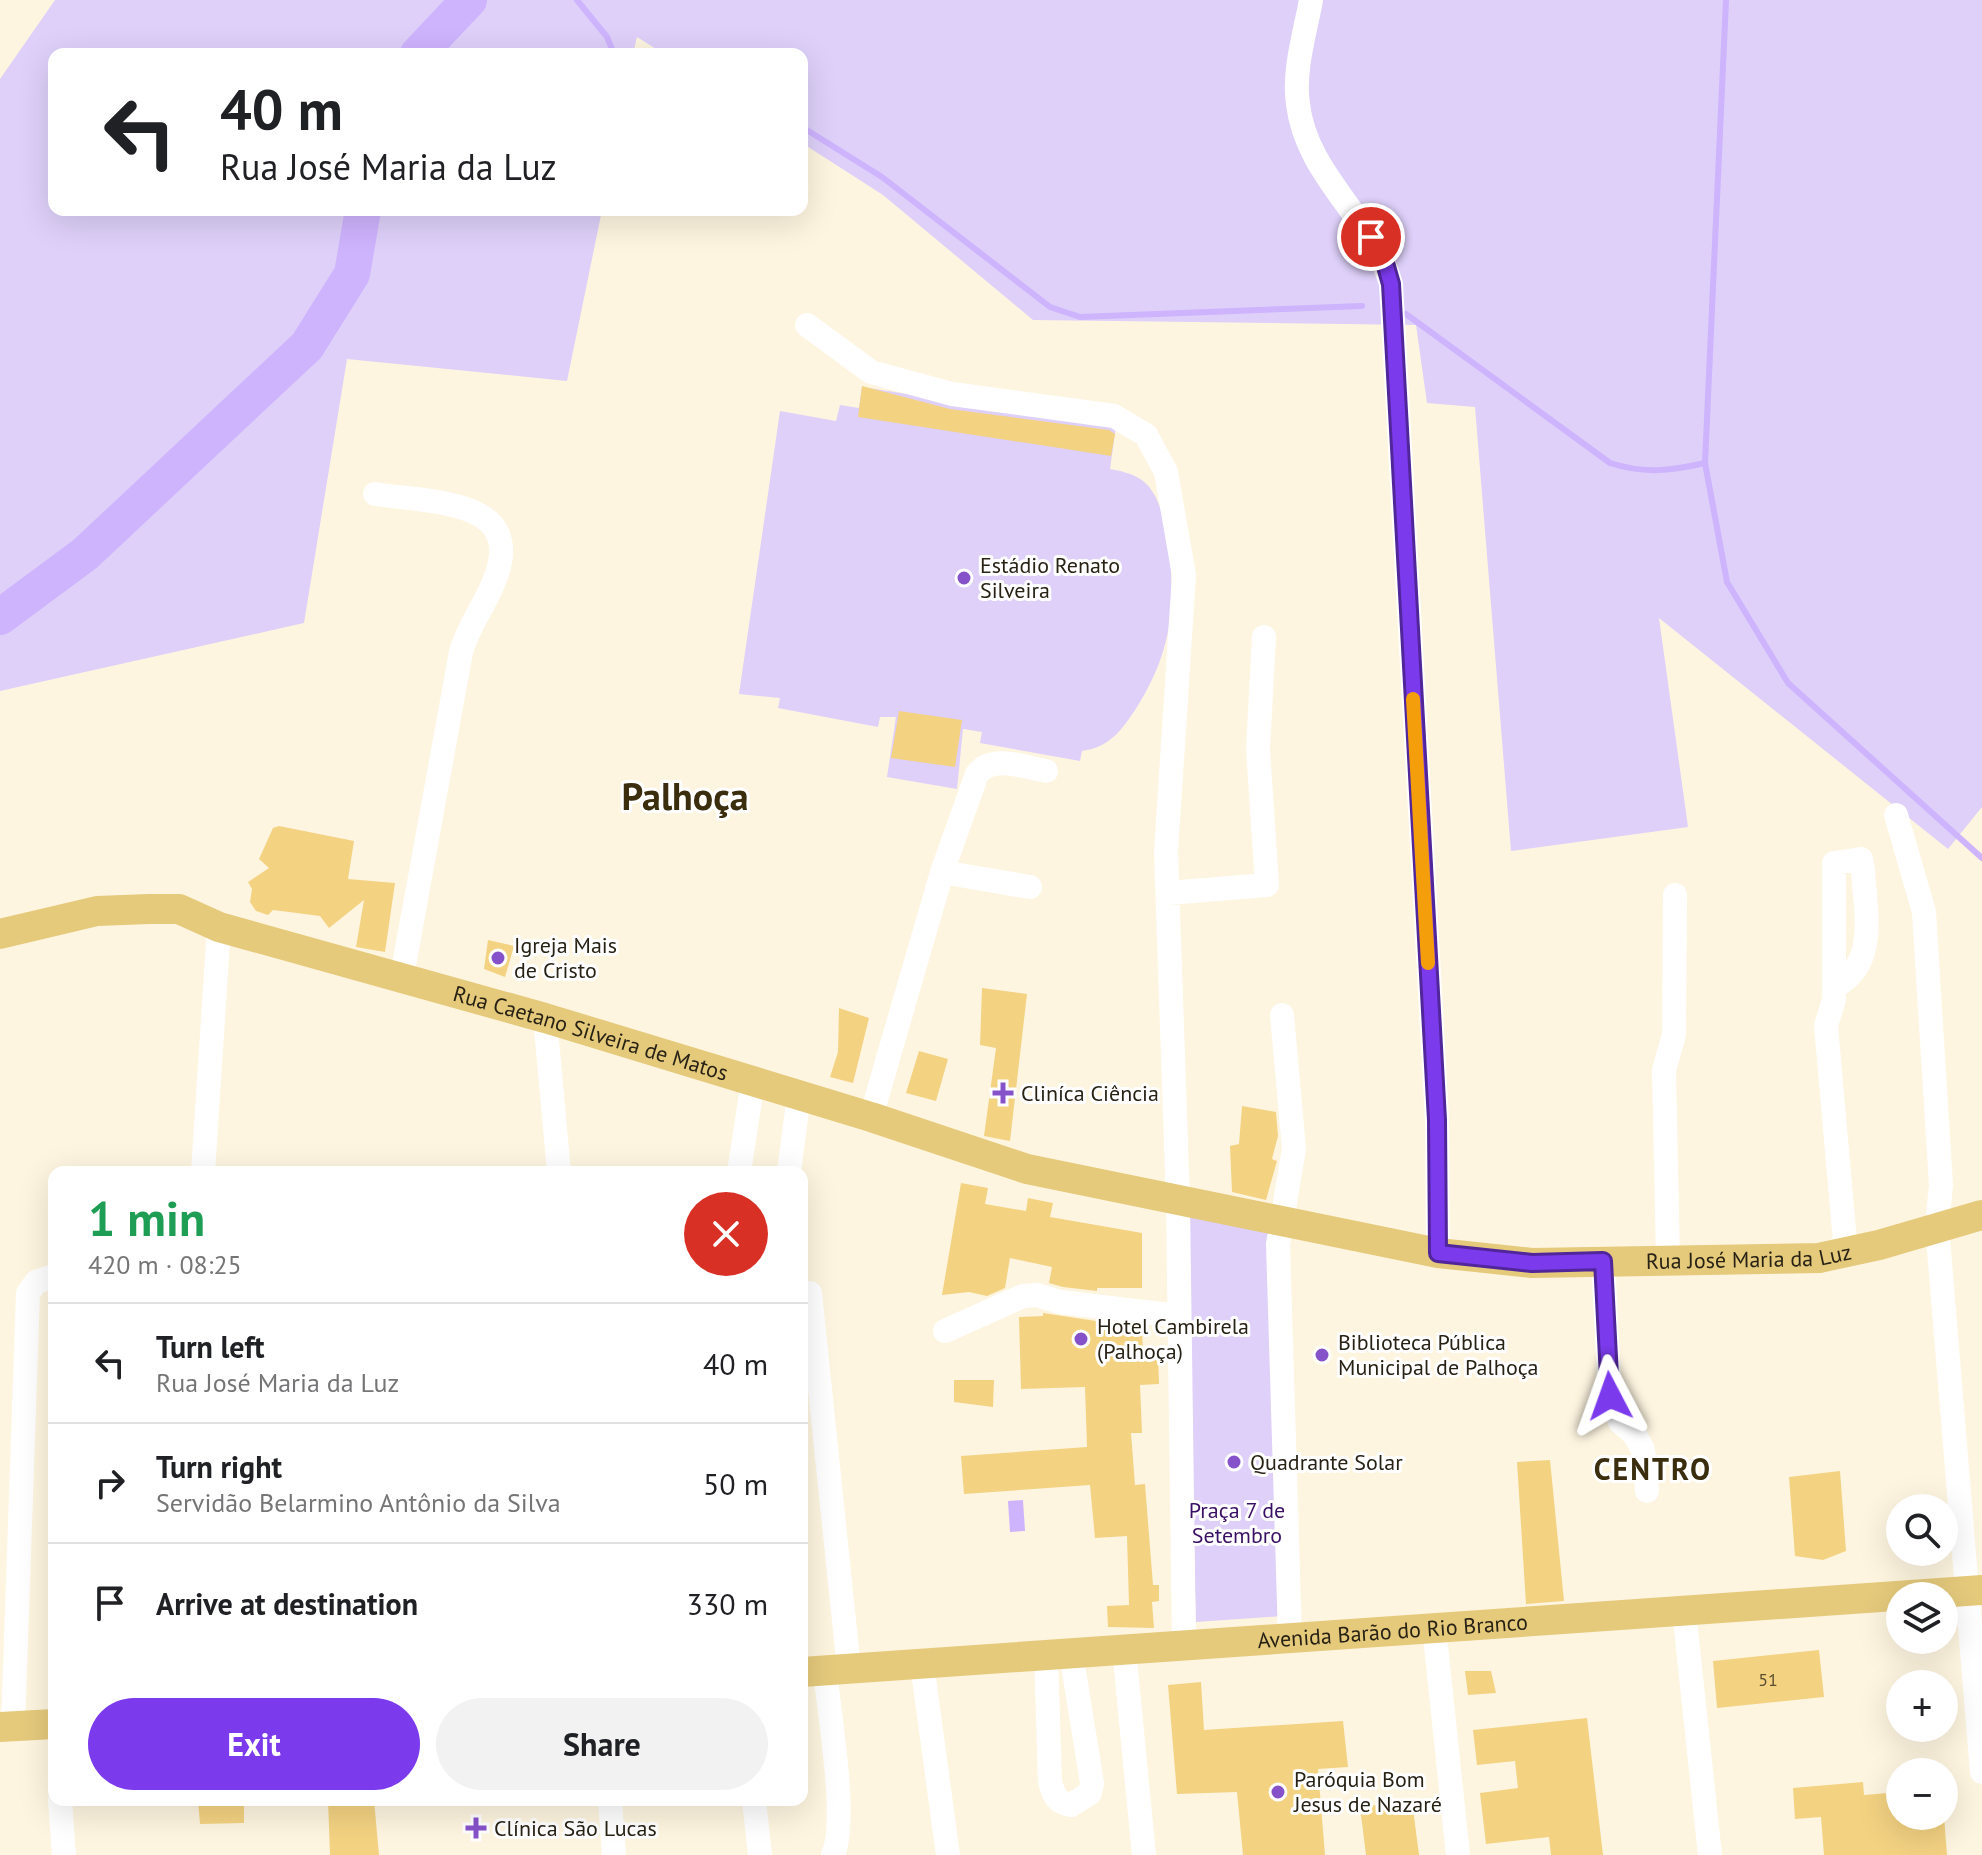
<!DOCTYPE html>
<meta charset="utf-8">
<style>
body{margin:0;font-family:"PT Sans",sans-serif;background:#f2f2f2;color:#202124;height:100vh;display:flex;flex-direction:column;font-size:30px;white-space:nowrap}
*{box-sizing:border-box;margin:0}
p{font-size:26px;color:#757577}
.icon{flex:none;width:44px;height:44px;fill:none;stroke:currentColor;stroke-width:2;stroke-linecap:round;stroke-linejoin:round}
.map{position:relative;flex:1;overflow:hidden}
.details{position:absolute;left:48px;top:1166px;width:760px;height:640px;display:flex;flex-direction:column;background:#fff;border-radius:16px;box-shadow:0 8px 32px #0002}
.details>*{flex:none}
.banner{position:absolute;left:48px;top:48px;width:760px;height:168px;border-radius:16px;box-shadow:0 8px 32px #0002;background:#fff;color:#202124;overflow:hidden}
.buttons{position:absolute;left:1886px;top:1494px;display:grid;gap:16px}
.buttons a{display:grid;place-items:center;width:72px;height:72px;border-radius:50%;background:#fff;box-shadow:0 8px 32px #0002;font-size:40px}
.pin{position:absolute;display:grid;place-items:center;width:68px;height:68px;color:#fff;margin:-34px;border:4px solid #fff;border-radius:50%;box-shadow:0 2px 8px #0007}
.me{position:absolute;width:88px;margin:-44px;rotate:356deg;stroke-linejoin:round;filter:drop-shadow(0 0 6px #0008)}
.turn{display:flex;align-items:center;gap:28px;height:168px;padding:0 40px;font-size:36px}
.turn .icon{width:104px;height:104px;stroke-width:2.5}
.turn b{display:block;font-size:56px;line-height:68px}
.round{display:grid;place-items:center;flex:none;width:84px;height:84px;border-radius:42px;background:#f2f2f2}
.overview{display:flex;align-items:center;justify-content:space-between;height:136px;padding:0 40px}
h1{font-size:48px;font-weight:700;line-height:60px;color:#1e9e55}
.primary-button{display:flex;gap:16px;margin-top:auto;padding:16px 40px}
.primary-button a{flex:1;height:92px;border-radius:48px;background:#7c3aed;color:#fff;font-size:32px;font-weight:700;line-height:92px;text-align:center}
.primary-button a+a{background:#f2f2f2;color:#202124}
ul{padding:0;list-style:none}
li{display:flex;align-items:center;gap:24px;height:120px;padding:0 40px;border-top:2px solid #e0e0e0}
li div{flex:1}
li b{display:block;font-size:30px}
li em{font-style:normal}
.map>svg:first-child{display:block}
.green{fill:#ded0f9}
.forest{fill:#ceb3fd}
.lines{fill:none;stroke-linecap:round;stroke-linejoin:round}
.stream{stroke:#ceb3fd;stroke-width:6}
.river{stroke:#ceb3fd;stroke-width:36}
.building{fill:#f3d282}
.minor{stroke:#fff;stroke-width:24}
.major{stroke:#e5ca7c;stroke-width:30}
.route-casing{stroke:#51269a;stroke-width:20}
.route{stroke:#7c3aed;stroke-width:14}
.slow{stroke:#f59e0b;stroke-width:14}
.poi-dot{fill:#8652ca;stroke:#fff;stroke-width:3}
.labels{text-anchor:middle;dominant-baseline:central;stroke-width:6;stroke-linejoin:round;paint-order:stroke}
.number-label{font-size:18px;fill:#5b4e30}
.poi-label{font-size:22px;fill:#282215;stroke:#fff;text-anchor:start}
.street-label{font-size:22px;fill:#282215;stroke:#fff}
.park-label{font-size:22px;fill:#3a1064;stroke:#fff}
.district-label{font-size:30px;font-weight:bold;letter-spacing:2px;fill:#3b2e0f;stroke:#fff}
.town-label{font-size:38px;font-weight:bold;fill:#3b2e0f;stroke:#fff}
</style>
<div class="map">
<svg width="1982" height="1855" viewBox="0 0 1982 1855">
<rect width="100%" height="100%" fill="#fef5e0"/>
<path class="green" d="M55,0H1982V807L1948,849L1659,618L1688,827L1511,851L1475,407L1427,403L1416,325L1033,320L883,195L802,143V54H664L637,37L633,54H54V210H602L567,381L347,359L304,623L0,691V79Z
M862,387L1116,426L1110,469C1126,472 1143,476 1152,491C1163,507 1166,531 1169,550C1176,611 1170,654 1137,707C1122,730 1110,747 1082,751L1080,761L980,743L982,732L963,729L957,789L887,777L896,717H880L878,727L778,708L780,698L739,694L780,411L836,421L840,405L859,408Z
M1192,1214L1266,1228L1272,1240L1283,1616L1196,1622L1184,1221Z"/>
<path class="forest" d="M1023,1500L1025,1531L1010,1532L1008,1501Z"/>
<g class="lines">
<path class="stream" d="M577,0L607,37L614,54
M1726,0L1705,463L1727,582L1788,683L1982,858
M802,127L882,177L1050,307L1080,317L1362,306
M1406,314L1610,463C1644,474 1670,471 1705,463"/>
<path class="river" d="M418,54L469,0
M0,617L85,554L307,346L352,274L363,210"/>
</g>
<path class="building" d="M862,386L950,409L1109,430L1115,434L1111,456L858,417Z
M899,711L962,720L955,767L891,758Z
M279,826L354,841L348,879L395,883L385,952L356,947L364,900L329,928L320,916L273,910L268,915L256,911L250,902L252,889L248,882L269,868L259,859L273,828Z
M488,940L514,946L505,977L484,969Z
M982,988L1027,994L1010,1141L984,1136L996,1048L980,1045Z
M839,1008L869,1018L853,1083L830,1077L838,1052Z
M919,1051L948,1059L936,1101L906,1093Z
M1242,1106L1276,1112L1278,1136L1272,1159L1277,1161L1266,1200L1232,1192L1230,1146L1239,1144Z
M961,1183L988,1188L985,1204L1026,1211L1028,1198L1053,1203L1050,1217L1142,1233V1288H1097V1291L1063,1287L1049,1283L1052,1267L1010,1258L1005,1288L987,1296L969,1292L942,1295Z
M1043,1313L1096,1321V1326L1142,1327L1143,1357L1158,1356L1159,1384L1140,1385L1142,1433H1131L1135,1485L1145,1484L1153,1585H1159V1601L1152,1602L1154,1628L1108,1627L1107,1606L1129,1605L1127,1536L1095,1538L1090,1485L964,1494L961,1456L1087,1447L1085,1387L1021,1389L1019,1317L1043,1316Z
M954,1380H994L993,1407L954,1402Z
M1550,1460L1564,1601L1526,1604L1517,1462Z
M1840,1471L1846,1551L1823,1560L1795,1556L1789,1477Z
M1819,1650L1824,1697L1717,1708L1713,1661Z
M1465,1671H1491L1496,1693L1468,1695Z
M1201,1682L1204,1730L1343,1721L1348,1767L1318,1769L1325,1855H1243L1237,1792L1177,1794L1168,1685Z
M1587,1718L1603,1855H1551L1549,1837L1486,1844L1480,1793L1518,1788L1515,1761L1477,1765L1473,1730Z
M1863,1782L1864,1795L1900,1792V1816H1944L1947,1855H1824L1821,1817L1795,1819L1793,1788Z
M198,1800H244V1823L200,1824Z
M328,1800H374L379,1855H330Z
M1412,1801L1419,1855H1366L1360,1807Z"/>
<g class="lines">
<path class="minor" d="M1311,0C1305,33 1293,71 1298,104C1306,175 1372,217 1391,284L1437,1120L1438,1253
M807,325L871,372L952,394L1114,416L1146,435L1166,472L1184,575L1166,852L1178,1202L1184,1646
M375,494C432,503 530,498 493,584C483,608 468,627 461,652L402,976
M1896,815L1924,912L1941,1185L1937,1226L1982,1772
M942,872L1030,887
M1168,893L1267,885L1258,749L1264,637
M1834,987C1879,964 1865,912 1863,869L1861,859L1834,863V999L1826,1026L1846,1253
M1282,1015L1294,1149L1278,1244L1290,1638
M545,1018L559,1172
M871,1117L942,872L977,774C992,754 1024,767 1046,771
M203,1172L219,927
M739,1172L753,1081
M789,1172L799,1095
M1668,1260L1664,1070L1674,1035L1675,895
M1603,1261L1610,1396L1620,1422L1635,1435L1643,1450L1647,1491
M810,1293L849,1669
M945,1331L1023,1296L1037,1295L1060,1302L1179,1316
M1684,1611L1710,1855
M1434,1627L1458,1855
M1124,1649L1144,1855
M1046,1654L1050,1782C1054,1795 1056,1803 1071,1805L1090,1793L1092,1783L1071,1653
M922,1664L948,1855
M825,1670C829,1714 848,1819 833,1855
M13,1726L28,1293L36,1282L54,1276
M60,1800L64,1855
M610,1800L614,1855
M754,1800L760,1855"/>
<g class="major">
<path id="s1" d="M0,934L97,911L149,909H179L219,927L545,1018L871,1117L1027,1169L1438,1253L1532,1263L1819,1258L1879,1245L1982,1215"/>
<path id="s2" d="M802,1672L1982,1590"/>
<path d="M0,1727L54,1724"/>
</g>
</g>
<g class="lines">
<g class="route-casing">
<path id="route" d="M1371,237L1383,256L1391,284L1437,1120L1438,1253L1532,1263L1603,1261L1610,1396"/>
</g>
<use href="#route" class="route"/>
<path class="slow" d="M1413,699L1428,963"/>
</g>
<g class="poi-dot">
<circle cx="964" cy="578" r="8"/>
<circle cx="498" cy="958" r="8"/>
<path d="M999 1081h8v8h8v8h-8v8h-8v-8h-8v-8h8z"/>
<circle cx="1081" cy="1339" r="8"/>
<circle cx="1322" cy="1355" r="8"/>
<circle cx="1234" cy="1462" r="8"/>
<circle cx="1278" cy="1792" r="8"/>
<path d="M472 1816h8v8h8v8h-8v8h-8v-8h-8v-8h8z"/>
</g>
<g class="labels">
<g class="number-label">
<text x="1768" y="1679">51</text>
</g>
<g class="poi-label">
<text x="980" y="565">Estádio Renato<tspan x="980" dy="25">Silveira</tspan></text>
<text x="514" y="945">Igreja Mais<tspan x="514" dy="25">de Cristo</tspan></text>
<text x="1021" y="1093">Cliníca Ciência</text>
<text x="1097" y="1326">Hotel Cambirela<tspan x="1097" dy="25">(Palhoça)</tspan></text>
<text x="1338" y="1342">Biblioteca Pública<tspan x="1338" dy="25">Municipal de Palhoça</tspan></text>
<text x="1250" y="1462">Quadrante Solar</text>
<text x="1294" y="1779">Paróquia Bom<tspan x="1294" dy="25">Jesus de Nazaré</tspan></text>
<text x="494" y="1828">Clínica São Lucas</text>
</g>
<g class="street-label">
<text stroke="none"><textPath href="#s1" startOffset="612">Rua Caetano Silveira de Matos</textPath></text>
<text stroke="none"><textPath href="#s1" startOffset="1800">Rua José Maria da Luz</textPath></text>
<text stroke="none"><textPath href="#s2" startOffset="592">Avenida Barão do Rio Branco</textPath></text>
</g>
<g class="park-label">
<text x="1237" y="1510">Praça 7 de<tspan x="1237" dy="25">Setembro</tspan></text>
</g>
<g class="district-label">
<text x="1653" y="1468">CENTRO</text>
</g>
<g class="town-label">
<text x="685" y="795">Palhoça</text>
</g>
</g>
</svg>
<div class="buttons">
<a><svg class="icon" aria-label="search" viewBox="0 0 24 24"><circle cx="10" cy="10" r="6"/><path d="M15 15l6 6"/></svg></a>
<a><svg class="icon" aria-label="layers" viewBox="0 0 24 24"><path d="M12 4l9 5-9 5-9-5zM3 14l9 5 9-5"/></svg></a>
<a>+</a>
<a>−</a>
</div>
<div class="pin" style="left:1371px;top:237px;background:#d93025"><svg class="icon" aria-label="arrive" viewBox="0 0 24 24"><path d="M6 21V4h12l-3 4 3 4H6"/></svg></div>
<svg class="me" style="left:1610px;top:1396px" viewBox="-20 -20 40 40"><path d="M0-17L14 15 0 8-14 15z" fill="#7c3aed" stroke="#fff" stroke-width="4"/></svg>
<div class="banner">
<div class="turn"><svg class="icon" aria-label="left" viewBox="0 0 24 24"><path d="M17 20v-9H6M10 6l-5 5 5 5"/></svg><div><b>40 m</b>Rua José Maria da Luz</div></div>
</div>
<section class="details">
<div class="overview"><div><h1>1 min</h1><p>420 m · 08:25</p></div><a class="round" style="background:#d93025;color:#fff"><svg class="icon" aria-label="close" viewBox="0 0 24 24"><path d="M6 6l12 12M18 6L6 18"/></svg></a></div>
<ul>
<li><svg class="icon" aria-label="left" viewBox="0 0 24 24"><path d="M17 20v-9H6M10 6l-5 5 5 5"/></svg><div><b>Turn left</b><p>Rua José Maria da Luz</p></div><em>40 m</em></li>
<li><svg class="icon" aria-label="right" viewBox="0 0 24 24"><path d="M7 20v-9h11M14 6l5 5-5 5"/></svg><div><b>Turn right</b><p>Servidão Belarmino Antônio da Silva</p></div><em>50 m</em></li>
<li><svg class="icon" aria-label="arrive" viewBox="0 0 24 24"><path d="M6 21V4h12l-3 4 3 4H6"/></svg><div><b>Arrive at destination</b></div><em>330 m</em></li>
</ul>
<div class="primary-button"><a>Exit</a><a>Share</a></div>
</section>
</div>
